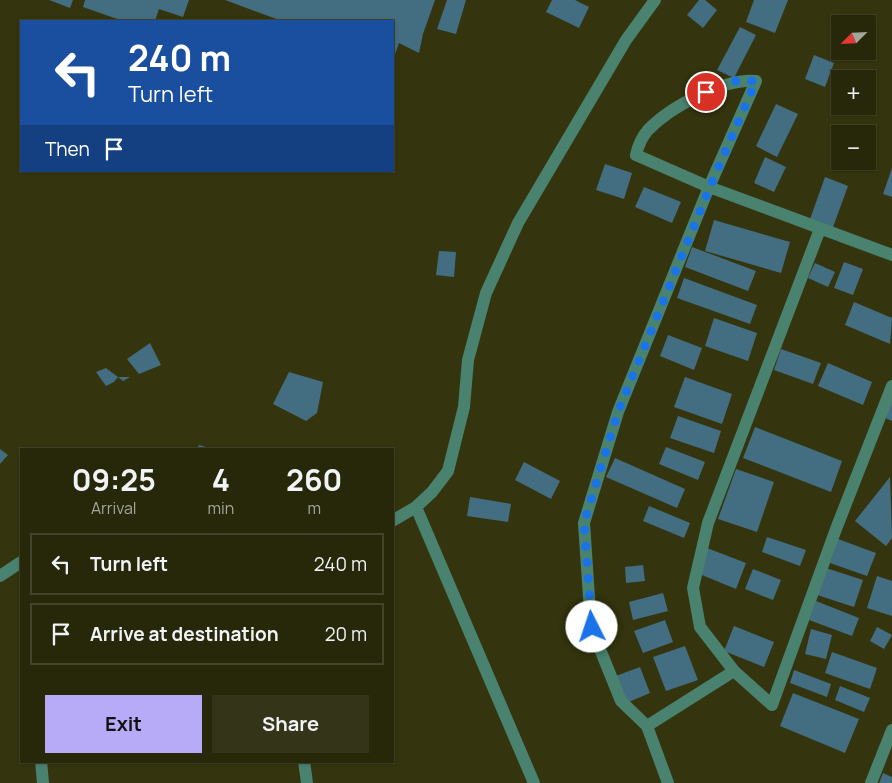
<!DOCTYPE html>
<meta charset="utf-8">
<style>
body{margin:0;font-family:Manrope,sans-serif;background:#333418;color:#f1f3f6;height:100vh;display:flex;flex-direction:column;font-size:19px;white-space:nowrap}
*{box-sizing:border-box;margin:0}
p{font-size:16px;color:#a4a69c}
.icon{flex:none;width:28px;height:28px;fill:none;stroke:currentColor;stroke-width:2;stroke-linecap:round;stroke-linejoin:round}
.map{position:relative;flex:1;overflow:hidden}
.panel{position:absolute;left:20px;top:448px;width:374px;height:315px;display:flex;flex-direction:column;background:#27280a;border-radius:0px;box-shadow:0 1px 4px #0004,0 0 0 1px #43442b}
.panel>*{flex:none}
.banner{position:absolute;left:20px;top:20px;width:374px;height:152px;border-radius:0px;box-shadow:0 1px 4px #0004,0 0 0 1px #43442b;background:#1a4fa0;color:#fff;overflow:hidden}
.needle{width:32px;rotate:246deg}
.controls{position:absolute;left:831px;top:15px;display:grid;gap:10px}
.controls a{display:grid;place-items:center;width:45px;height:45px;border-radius:0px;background:#27280a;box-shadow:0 1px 4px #0004,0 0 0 1px #43442b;font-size:25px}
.pin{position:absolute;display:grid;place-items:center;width:42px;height:42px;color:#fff;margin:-21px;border:2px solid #fff;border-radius:50%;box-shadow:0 1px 5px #0007}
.me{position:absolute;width:55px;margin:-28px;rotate:356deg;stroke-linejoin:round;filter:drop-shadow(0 0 4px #0008)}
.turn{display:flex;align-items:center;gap:18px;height:105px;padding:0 25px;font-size:22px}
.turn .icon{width:65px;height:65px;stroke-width:2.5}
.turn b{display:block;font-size:35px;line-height:42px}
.then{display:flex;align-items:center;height:48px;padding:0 25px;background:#0003;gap:10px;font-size:19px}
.eta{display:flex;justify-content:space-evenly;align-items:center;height:85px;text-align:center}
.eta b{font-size:30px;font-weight:700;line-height:35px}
.cta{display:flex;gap:10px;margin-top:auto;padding:10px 25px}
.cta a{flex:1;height:58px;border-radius:0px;background:#b7abf8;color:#111;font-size:20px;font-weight:700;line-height:58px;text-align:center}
.cta a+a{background:#333418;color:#f1f3f6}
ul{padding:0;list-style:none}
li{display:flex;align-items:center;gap:15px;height:62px;margin:0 10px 8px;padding:0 15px;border:2px solid #43442b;border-radius:0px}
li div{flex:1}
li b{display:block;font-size:19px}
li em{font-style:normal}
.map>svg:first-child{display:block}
.building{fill:#436d81}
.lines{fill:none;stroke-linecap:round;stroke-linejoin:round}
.minor{stroke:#4a8270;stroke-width:12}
.route{stroke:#1a73e8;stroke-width:9;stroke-dasharray:0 16.2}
</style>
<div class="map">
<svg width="892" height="783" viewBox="0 0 892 783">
<rect width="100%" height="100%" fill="#34350e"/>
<path class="building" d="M49,0H73L70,8Z
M85,0H189L183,17L159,9L155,21H123L83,7Z
M225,0H435L423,34L419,53L399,43L393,60L392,21H282Z
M447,0H466L456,34L437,29Z
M552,0H575L589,7L579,28L546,12Z
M699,0H705L717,10L703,28L687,15Z
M754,0H788L775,33L746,22Z
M740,27L756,35L734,78L717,70Z
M814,55L834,63L825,87L805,79Z
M776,104L798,114L777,157L756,146Z
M765,157L786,167L774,192L754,183Z
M605,164L632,173L624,199L596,190Z
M892,168V197L883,194Z
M825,177L848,186L832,230L809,222Z
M644,187L681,202L672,223L635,207Z
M714,220L790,242L781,273L705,251Z
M692,247L756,271L748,291L685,267Z
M439,251L456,252L454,277L436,275Z
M844,262L863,269L853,295L834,288Z
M815,263L835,272L828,287L808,278Z
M684,278L757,305L750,324L677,298Z
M854,302L892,318L890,344L845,325Z
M714,318L757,333L748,361L705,346Z
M668,335L702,348L694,370L660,356Z
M150,343L161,365L139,374L127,359Z
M781,349L821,363L813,384L774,370Z
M828,363L872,382L863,405L818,386Z
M106,368L118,377L114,382L106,386L96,372Z
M289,372L323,382L317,413L306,421L273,404Z
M118,377H130L123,381Z
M685,377L732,394L722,424L674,407Z
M892,400V421L885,418Z
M678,416L721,431L714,453L670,438Z
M755,427L842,461L831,492L743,458Z
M199,445L210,448V449H197Z
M666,447L705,462L698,480L659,464Z
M0,449L8,455L0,464Z
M615,458L685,489L677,508L606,477Z
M524,462L560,481L551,499L515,480Z
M736,469L774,482L757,532L718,519Z
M890,477L892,538L886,546L855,521Z
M470,497L511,504L508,522L467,516Z
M649,506L690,523L684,538L643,521Z
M767,537L806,550L800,566L762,552Z
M838,539L876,553L867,576L830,563Z
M707,548L746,563L736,589L697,573Z
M643,565L645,581L626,583L625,567Z
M823,567L863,580L854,607L814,594Z
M753,569L781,580L773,600L745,589Z
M877,576L892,581V616L867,608Z
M663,593L668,611L633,620L629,602Z
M816,601L859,618L852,636L809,620Z
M665,620L673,642L643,653L634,631Z
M734,626L774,642L764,667L724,651Z
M877,627L892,635L884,649L870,641Z
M811,629L832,635L826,659L805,654Z
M685,646L698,680L666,691L653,657Z
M832,652L877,668L870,689L825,673Z
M640,667L650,693L624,704L613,677Z
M794,670L831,684L827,697L790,683Z
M840,686L870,698L864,712L835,700Z
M793,693L859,719L845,753L780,726Z
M883,773L892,777V783H879Z"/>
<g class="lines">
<path class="minor" d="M820,229L708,523L693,588L700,627L734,671L772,705L836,529L892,386
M416,507L534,783
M392,521L416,507L432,492L448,471L464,407L468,360L486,293L518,223L626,40L655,0
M0,576L21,562
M647,726L734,671
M41,761L43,783
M304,761L307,783
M668,783L647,726L621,701L591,627L584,523L618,412L709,187L756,81C724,78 670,107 648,130C641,138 638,146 636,155L709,187L892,255
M871,783L892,730"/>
</g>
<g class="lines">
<path class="route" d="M592,627L584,523L618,412L710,187L756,81H734L706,92"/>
</g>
</svg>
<div class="controls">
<a><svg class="needle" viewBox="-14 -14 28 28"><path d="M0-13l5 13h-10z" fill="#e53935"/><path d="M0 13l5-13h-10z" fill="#a4a69c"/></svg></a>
<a>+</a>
<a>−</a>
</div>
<div class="pin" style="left:706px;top:92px;background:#d93025"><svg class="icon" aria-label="arrive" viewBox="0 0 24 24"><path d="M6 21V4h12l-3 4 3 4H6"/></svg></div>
<svg class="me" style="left:592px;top:627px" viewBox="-20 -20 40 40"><circle r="19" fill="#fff"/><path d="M0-13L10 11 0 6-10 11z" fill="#1a73e8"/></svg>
<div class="banner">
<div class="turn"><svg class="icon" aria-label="left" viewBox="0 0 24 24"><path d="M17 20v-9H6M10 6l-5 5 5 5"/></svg><div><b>240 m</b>Turn left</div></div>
<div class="then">Then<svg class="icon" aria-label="arrive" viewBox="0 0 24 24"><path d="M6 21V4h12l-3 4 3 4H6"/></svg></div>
</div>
<section class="panel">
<div class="eta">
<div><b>09:25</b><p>Arrival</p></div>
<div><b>4</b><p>min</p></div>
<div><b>260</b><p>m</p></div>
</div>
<ul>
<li><svg class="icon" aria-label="left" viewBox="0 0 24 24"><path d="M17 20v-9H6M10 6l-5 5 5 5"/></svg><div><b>Turn left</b></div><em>240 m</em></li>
<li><svg class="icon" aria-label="arrive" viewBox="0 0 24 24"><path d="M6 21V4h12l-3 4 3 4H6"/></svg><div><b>Arrive at destination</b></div><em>20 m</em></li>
</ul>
<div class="cta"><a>Exit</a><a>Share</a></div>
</section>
</div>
